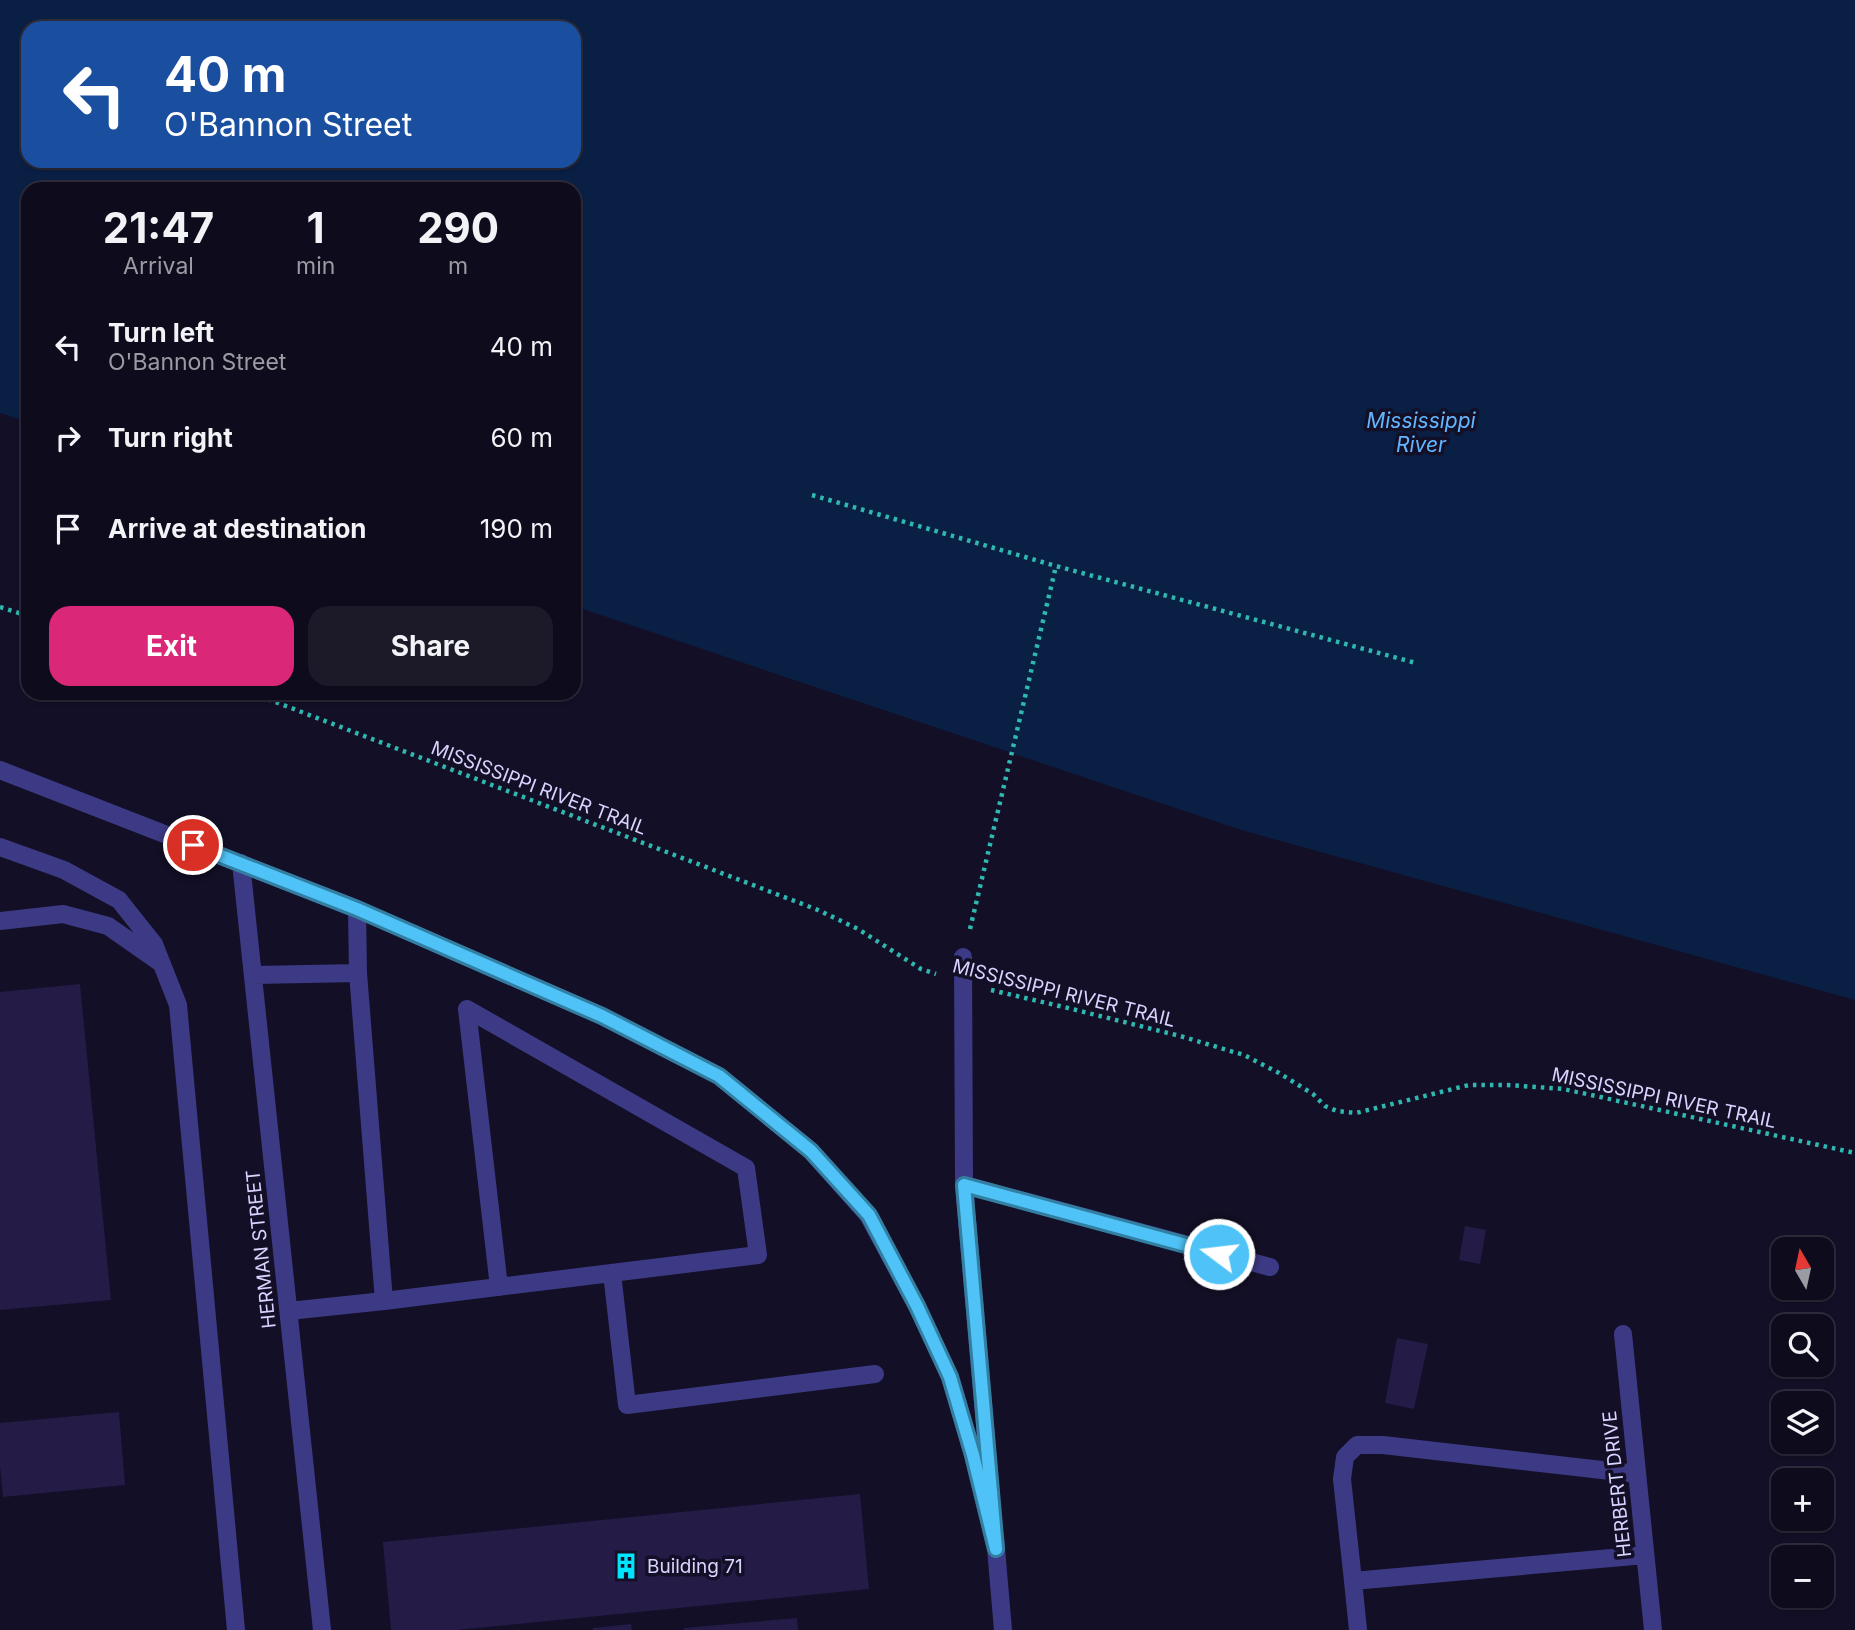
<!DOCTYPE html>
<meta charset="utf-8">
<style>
body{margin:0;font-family:Inter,sans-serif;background:#1c1929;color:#f1f3f6;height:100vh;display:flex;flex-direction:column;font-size:26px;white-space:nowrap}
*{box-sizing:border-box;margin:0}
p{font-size:23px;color:#9b9ba3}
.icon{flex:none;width:38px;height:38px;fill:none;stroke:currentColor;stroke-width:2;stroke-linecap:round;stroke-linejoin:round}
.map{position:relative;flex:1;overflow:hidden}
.details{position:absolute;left:21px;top:182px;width:560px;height:518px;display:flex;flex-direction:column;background:#0e0b1c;border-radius:21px;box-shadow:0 2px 5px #0004,0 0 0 2px #2e2b3b}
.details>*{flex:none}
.hud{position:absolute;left:21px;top:21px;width:560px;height:147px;border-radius:21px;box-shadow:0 2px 5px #0004,0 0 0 2px #2e2b3b;background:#1a4fa0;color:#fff;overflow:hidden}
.needle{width:46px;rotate:351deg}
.controls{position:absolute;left:1771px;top:1237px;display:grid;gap:14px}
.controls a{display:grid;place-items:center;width:63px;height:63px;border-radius:14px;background:#0e0b1c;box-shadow:0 2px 5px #0004,0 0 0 2px #2e2b3b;font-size:35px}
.pin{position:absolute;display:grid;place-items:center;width:60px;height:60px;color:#fff;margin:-30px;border:4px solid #fff;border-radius:50%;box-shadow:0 2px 7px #0007}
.me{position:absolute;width:77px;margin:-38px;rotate:285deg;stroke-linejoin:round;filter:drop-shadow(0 0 5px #0008)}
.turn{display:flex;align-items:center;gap:24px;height:147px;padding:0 28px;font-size:32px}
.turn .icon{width:91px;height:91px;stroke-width:2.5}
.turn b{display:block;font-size:49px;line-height:60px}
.eta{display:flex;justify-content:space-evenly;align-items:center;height:119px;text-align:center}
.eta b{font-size:42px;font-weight:700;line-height:49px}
.button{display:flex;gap:14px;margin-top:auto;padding:14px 28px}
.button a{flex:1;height:80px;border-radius:21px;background:#db2777;color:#fff;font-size:28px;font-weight:700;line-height:80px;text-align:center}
.button a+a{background:#1c1929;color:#f1f3f6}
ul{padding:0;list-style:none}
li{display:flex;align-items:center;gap:21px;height:91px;padding:0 28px}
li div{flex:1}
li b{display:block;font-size:26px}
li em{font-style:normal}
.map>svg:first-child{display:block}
.water{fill:#0a1f44;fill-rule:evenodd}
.building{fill:#241b47}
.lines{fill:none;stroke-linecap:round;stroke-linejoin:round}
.path{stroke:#2fb8b0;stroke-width:4.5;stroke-dasharray:3.5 5;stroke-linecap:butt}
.minor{stroke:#3d3a85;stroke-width:18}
.route-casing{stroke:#337fa1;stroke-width:18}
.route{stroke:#4fc3f7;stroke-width:12}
.labels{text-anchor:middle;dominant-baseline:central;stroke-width:7;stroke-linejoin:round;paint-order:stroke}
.street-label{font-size:19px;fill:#d9d4ff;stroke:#130f26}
.poi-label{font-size:19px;fill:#d9d4ff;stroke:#130f26;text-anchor:start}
.water-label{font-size:21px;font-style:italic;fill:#62b6ff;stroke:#130f26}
</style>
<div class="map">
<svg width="1855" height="1630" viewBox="0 0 1855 1630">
<rect width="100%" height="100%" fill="#130f26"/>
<path class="water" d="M0,0H1855V1000L1241,830L574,606V189H28V422L0,413ZM28,28H574V161H28Z"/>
<path class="building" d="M80,984L111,1300L0,1310V992Z
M1465,1226L1486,1230L1480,1264L1459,1260Z
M1397,1338L1428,1344L1414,1409L1385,1403Z
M119,1412L125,1485L3,1497L0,1467V1423Z
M860,1494L869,1589L457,1630H391L383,1542Z
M797,1618L798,1630H684V1628Z
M631,1624L632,1630H593V1628Z"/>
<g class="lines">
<path class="path" d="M812,495L1056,566L1416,663
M0,607L28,616
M252,693L818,910L858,929L921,969L936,974
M970,929L1056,566
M991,990L1068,1008L1180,1036L1244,1055L1279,1073L1313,1094L1325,1106L1337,1111L1356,1113L1469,1085H1507L1564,1089L1855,1153"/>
<path class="minor" d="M0,770L357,909L602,1016L719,1076L811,1151L868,1215L917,1306L950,1377L973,1455L996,1549
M0,847L64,870L119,900L154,944L178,1005L236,1630
M241,863L322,1630
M357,909L358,973
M0,921L63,914L108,926L161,963
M963,957L964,1185L991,1495
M253,975L358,973L384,1301C509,1286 633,1270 758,1255L746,1168L467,1009L499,1287
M964,1185L1270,1267
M612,1273L627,1405L875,1374
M289,1311L384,1301
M1623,1334L1653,1630
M995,1537L1003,1630
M1353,1581L1342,1479L1345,1457L1357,1445H1383L1637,1474
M1358,1630L1353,1581L1645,1555"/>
</g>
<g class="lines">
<g class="route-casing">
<path id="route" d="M193,845L357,909L602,1016L719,1076L811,1151L869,1215L917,1306L950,1377L973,1455L996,1549L964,1185L1219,1254"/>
</g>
<use href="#route" class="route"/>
</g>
<defs>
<g id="building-bare" transform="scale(2.1)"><path d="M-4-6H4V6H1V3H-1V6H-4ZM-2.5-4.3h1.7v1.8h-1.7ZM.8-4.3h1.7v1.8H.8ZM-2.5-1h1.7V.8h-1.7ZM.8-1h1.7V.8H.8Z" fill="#00e5ff" stroke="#130f26" stroke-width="2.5" paint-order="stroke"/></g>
</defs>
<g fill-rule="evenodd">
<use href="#building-bare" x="626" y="1566"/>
</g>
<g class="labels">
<g class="street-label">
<text transform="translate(539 788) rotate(21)">MISSISSIPPI RIVER TRAIL</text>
<text transform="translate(1064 993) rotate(14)">MISSISSIPPI RIVER TRAIL</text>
<text transform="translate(1664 1098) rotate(12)">MISSISSIPPI RIVER TRAIL</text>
<text transform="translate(261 1249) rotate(-96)">HERMAN STREET</text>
<text transform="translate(1617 1484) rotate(-96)">HERBERT DRIVE</text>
</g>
<g class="poi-label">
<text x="647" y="1566">Building 71</text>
</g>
<g class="water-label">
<text x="1421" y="420">Mississippi<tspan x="1421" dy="24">River</tspan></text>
</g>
</g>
</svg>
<div class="controls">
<a><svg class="needle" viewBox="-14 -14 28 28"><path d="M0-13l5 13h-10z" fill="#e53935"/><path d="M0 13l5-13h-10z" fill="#9b9ba3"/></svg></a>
<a><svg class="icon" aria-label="search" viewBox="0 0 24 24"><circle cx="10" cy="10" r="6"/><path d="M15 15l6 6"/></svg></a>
<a><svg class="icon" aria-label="layers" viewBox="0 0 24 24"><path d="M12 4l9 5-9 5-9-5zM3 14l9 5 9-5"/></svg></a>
<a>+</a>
<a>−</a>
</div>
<div class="pin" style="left:193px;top:845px;background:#d93025"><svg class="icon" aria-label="arrive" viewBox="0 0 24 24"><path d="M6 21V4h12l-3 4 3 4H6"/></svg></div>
<svg class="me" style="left:1219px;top:1254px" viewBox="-20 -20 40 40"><circle r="17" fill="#4fc3f7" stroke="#fff" stroke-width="3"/><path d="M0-11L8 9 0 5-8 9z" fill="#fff"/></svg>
<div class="hud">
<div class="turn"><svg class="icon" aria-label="left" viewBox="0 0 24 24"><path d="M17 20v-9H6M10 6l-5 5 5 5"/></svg><div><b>40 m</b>O'Bannon Street</div></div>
</div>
<section class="details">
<div class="eta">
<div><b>21:47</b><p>Arrival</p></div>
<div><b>1</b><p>min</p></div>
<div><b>290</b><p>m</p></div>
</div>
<ul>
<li><svg class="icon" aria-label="left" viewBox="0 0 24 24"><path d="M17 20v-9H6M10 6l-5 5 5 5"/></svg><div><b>Turn left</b><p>O'Bannon Street</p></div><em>40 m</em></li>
<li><svg class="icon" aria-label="right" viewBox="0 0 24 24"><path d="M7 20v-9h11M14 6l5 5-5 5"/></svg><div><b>Turn right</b></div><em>60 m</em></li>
<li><svg class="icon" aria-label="arrive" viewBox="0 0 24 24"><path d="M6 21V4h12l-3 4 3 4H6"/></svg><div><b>Arrive at destination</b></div><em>190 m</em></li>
</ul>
<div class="button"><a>Exit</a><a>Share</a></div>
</section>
</div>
